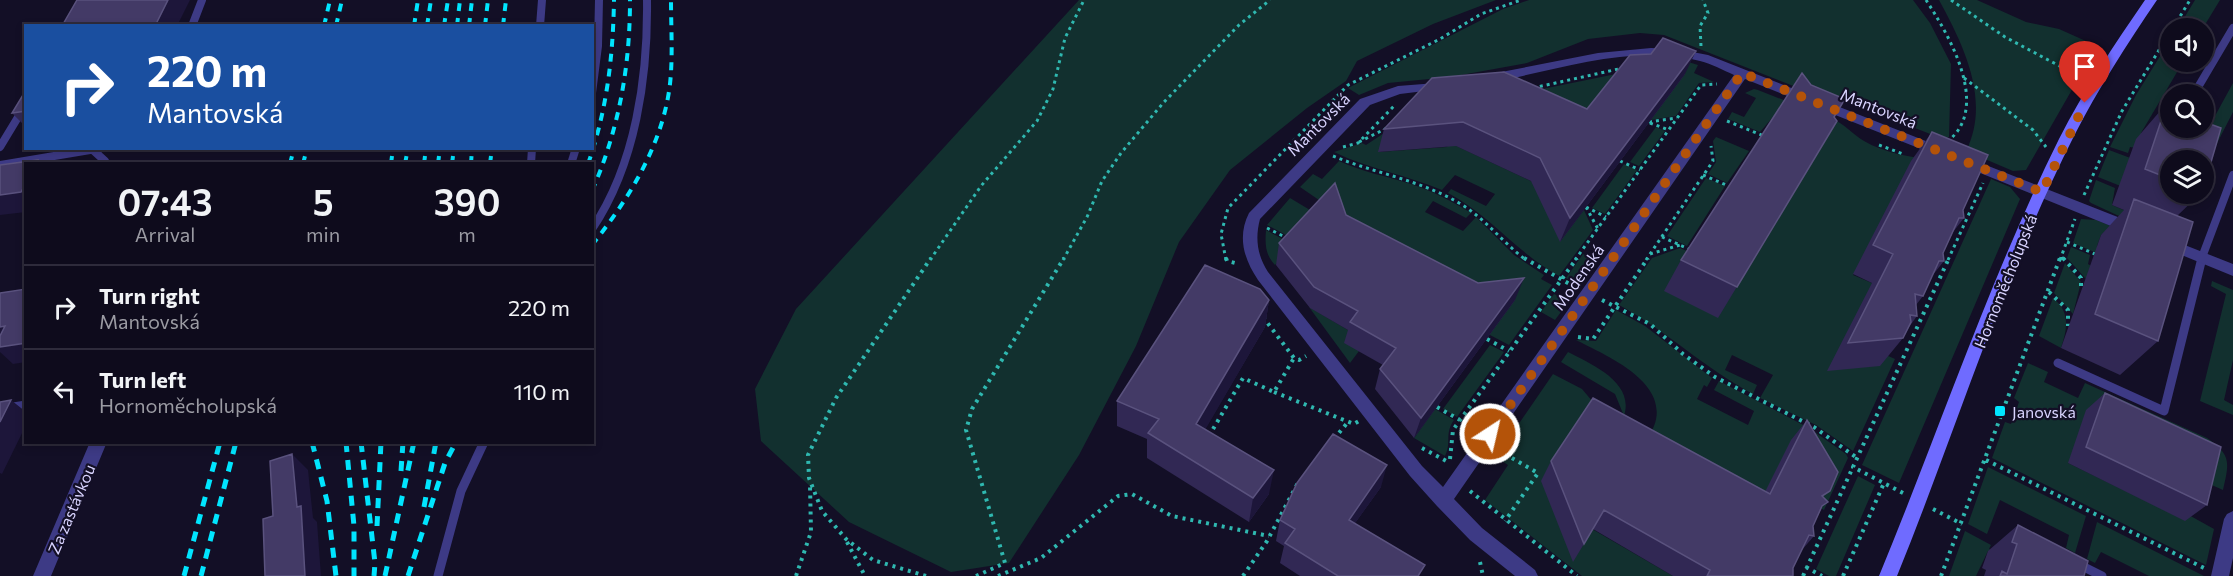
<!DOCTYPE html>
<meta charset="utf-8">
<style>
body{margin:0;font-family:Commissioner,sans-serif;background:#171425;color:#f1f3f6;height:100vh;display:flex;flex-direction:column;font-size:22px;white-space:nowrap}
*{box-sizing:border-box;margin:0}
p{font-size:20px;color:#9b9ba3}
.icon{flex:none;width:33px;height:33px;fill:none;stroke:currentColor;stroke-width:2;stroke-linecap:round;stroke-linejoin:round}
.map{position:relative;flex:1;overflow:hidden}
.side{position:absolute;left:24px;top:162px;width:570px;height:282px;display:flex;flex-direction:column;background:#0e0b1c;border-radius:0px;box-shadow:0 3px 9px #0003,0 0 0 2px #2e2b3b}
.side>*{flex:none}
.hud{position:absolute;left:24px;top:24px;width:570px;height:126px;border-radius:0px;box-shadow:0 3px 9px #0003,0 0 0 2px #2e2b3b;background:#1a4fa0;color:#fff;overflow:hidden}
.fabs{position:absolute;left:2160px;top:18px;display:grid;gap:12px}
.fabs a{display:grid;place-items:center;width:54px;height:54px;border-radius:50%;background:#0e0b1c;box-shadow:0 3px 9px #0003,0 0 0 2px #2e2b3b;font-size:30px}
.pin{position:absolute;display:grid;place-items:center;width:51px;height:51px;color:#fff;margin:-62px -26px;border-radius:50% 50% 50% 0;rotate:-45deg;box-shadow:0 0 6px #0007}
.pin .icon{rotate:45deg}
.me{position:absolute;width:66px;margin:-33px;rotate:35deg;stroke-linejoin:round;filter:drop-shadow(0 0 4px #0008)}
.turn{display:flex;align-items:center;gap:21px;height:126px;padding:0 24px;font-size:27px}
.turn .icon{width:78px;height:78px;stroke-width:2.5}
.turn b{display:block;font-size:42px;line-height:51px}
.eta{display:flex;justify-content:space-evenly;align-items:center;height:102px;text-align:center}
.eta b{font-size:36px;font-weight:600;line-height:42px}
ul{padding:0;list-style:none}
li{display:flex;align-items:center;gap:18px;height:84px;padding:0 24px;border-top:2px solid #2e2b3b}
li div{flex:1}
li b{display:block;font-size:22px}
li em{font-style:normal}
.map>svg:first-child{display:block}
.green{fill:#12302f}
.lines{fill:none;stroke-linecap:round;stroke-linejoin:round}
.path-far1{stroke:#2fb8b0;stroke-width:3;stroke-dasharray:3 4;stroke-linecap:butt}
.path{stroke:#2fb8b0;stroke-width:4;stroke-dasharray:3 5;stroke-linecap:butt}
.lane-far1{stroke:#3d3a85;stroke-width:8}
.lane{stroke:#3d3a85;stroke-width:9}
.street{fill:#3d3a85;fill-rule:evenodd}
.secondary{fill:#6f6bff;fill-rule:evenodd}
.rail-far1{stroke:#00e5ff;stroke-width:4;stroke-dasharray:8 7;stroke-linecap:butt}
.rail{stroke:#00e5ff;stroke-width:5;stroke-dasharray:10 8;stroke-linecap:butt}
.wall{fill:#312854}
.shaded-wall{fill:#1d163a}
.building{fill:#433a66;stroke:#5a527e;stroke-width:1.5}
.route{stroke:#b45309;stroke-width:10;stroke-dasharray:0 18}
.poi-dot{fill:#00e5ff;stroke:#130f26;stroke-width:2}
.labels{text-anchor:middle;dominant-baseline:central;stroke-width:4.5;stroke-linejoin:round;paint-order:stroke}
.street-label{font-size:16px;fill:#d9d4ff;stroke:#130f26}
.poi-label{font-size:16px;fill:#d9d4ff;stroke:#130f26;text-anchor:start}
</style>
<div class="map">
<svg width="2233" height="576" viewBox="0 0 2233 576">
<rect width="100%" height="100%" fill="#130f26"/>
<path class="green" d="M1079,0H1496L1433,24L1357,61L1346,81L1307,108L1230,170L1179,242L1136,346L1079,455L1009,563L951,572L849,522L761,441L755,389L796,309Z
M1529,0H1913L1930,23L1951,64L1949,137L1943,139L1805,85L1801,89L1664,35L1640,33L1588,39L1527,63L1450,77L1388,83L1359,95L1348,88L1503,9Z
M1939,0H1977L2026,22L2059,29L2097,46L2026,170L2013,171L1966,151C1991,101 1964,46 1939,0Z
M2195,0H2220L2203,28H2178Z
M2170,40V62H2183L2141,133L2192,158L2233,83V112L2206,165L2204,160L2130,147L2128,153L2110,147L2136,95Z
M1685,61L1698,65L1694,73L1714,82L1699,83L1676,116L1651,120Z
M1616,74L1577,133L1513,95Z
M1754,89L1758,90L1814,112L1784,104L1760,132L1728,119L1732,112L1744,117L1756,98L1745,93Z
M1832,119C1845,124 1852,134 1864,141C1885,153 1909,157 1934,160L1853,275L1872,283L1886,355L1895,359L1853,451L1816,425L1760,398L1773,375L1732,355L1725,370L1757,385L1753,394C1704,368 1667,331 1619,305L1652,258L1680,248L1689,252Z
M1398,124L1379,152L1447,147L1450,143L1537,184L1560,241L1584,210L1593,230L1559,276C1517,253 1490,215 1448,193L1451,189L1486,206L1495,194L1455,175L1442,190C1406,175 1369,169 1334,152L1362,143L1366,145Z
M1656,127L1665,131L1639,166L1630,162Z
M1716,137L1749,151L1727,183L1708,174L1716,162L1713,141Z
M2109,150L2133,159C2125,168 2122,175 2123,187L2098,177Z
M1339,161C1362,172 1386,176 1411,184C1432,191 1452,201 1471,213L1466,218L1433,201L1425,212L1463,231L1476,217L1514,255L1544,275L1541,279L1552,285L1509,345L1490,335L1470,304L1300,187L1313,174L1322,179Z
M1624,164L1637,170L1605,214L1592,208Z
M1706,178L1725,186L1687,246L1667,236Z
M1991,179L2010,187L2020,199L1899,483L1862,465Z
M2096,180L2115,188L2112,205L2128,212L2119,216L2091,203L2089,201Z
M1290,198L1320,216L1297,241L1267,225Z
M2081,219L2096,220L2111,226L2101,235L2097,246L2101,248L2099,254L2073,243Z
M1266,230L1294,245L1275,265C1265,255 1265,243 1266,230Z
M2071,247L2090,255L2088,264L2091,266L2086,279L2067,258Z
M1583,254L1598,261L1580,286L1566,278Z
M2065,263L2081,282L2073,314L2054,293Z
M2212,281L2233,290V360L2224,400L2233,405V415L2200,401L2226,294L2211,286Z
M1554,294L1569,301L1555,320L1541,312Z
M2053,298C2071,312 2067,330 2061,348L2039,336Z
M1309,307L1353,333L1359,351L1350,363Z
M1616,310L1645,326L1712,378L1707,387L1704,385L1697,399L1748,425L1754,411L1714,390L1719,381L1809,428L1846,454L1848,458L1824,510L1815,505L1755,514L1640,450C1644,442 1651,434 1654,426C1671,382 1605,355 1576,340L1596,341Z
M1490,345L1504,352L1457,417L1443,409Z
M1568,352C1591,364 1635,382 1624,416L1615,394L1561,362Z
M2028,363L2048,372L2044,382L2078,398L2085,383L2207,438C2232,455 2229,463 2223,490L2196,478L2068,463L2185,520L2187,514L2214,529L2206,565L1992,458L2005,422L2011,424L2019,402L2014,398Z
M1553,374L1582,389L1593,402L1592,529L1673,576H1582L1485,500L1508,465L1496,457Z
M1435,409L1454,420C1444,434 1452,443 1445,456L1414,438Z
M1988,467L2086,516L2075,553L2066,548L2069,535L2000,500L1987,534L1968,524Z
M1858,476L1875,485L1836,576H1829L1816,569Z
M2097,522L2204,576H2149L2101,552L2095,563L2087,559Z
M1965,531L1991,545L1989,549L2009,560L1988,551L1976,576H1949Z"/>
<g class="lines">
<path class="path-far1" d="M1926,0C1949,35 1991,107 1948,141
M1951,0L2005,37L2084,79
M2173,28L2190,0
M1701,46L1700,26L1708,13L1703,0
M1964,78L2033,130L2046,147
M1533,88L1623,68
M1727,121L1764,136
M1649,122L1677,118
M1650,123L1669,130
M1359,142L1387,128
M1879,145L1903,154
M1343,147L1358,143L1394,106
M1333,156C1374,173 1420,180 1459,203C1485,218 1502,242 1526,260
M1620,161L1640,170
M1703,175L1731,187
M2084,195L2122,111L2170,32
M1586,207L1598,229
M1586,207L1606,217
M1267,228L1287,238
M1662,237L1691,250
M2067,242L2095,254
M1650,254L1680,245
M2062,257L2064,260
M930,260L981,186L1037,121L1053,89L1065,38L1084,0
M1063,260L1087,217L1102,181L1121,153L1164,102L1239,25L1270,0
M1226,260L1221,234L1228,208L1348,85L1440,39L1481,14L1521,0
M1575,260L1701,85L1717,84
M1646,260L1713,161L1711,146
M1948,260L1983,183
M2060,260L2075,219"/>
<path class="path" d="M1226,258L1227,261L1239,264
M1524,258L1573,286
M2063,258L2081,278V291
M2049,292L2068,310V326
M1602,300L1650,324L1683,354L1715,377L1814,427L1857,458
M1263,317L1294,358L1299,360L1306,356
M1578,337L1593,339L1648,258
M1487,339L1509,351
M1274,392L1354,424L1359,421
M1437,407L1460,420
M1209,436L1243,378L1274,392L1294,358
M1334,439L1348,422
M1422,448L1450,463
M1498,450L1538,473L1505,521
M1450,459L1453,430L1577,258
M1986,460L2206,569
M1470,491L1577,576
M1903,493L1853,467L1949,258
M1933,509L1962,524
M847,542L865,576
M1480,562L1483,576
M1806,567L1822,576
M796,576L811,532L810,485
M926,576L873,560L846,539L822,511L809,478L808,455L836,398L931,258
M976,576L1005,563L966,430L972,409L1064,258
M998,576L1041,558L1118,496L1132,494L1172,516L1269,536
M1243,576L1267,541L1299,481
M1803,576L1853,467
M1843,576L1884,483
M1941,576L2060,258"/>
<path class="lane-far1" d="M192,26L202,0
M540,26L542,0
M592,93L598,46L599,0
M2194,94L2233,28
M0,147L26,104
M94,151L105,161L104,164
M531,164L532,148
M571,164L576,148
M0,165L102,148
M592,229C636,164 648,76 647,0
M2201,260L2233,175"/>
<path class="lane" d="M2058,363L2164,411L2202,258
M0,409L26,405
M2078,564L2102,576
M438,576L461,491L484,442"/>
<path class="street" d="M1651,48L1677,49L1708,55L1946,149L1948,152L1941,157L1936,155L1745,79L1454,499L1482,528L1535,570L1538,576H1515L1470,540L1437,506L1410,476L1258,280C1244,259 1237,237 1249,213L1360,99L1398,86L1449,82L1450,85L1449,88L1400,94L1370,105L1260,219C1255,238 1257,255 1268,272L1422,466L1443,487L1734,75C1723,70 1712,64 1700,61C1632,43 1558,71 1491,82L1485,78L1491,74L1598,53Z
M1963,156L2138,225L2140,229L2138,233H2128L1958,164L1956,161Z
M2167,238L2233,264V276L2162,247L2160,243L2162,239Z
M90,442H107L51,576H33Z
M2233,511V558L2229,576H2211L2224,519L2227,514Z"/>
<path class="secondary" d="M2145,0H2157C2127,44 2098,89 2074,136C2003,276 1956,431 1897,576H1879C1939,431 1989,280 2059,139C2084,90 2114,45 2145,0Z"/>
<path class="rail-far1" d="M324,26L330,0
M336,26L342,0
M414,26L418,0
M427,26L431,0
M444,26L448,0
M457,26L460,0
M469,26L472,0
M485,26L488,0
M503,26L506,0
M290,164L294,148
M303,164L307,148
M391,164L393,148
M405,164L408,148
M424,164L426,148
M438,164L440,148
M452,164L454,148
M471,164L472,148
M490,164L492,148
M588,164C607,110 613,57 614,0
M592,191C619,129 630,67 630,0
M592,245C629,199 663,144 670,84C673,56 671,28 671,0"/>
<path class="rail" d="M312,442L327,501L336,576
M346,442L354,526V576
M361,442L375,563L374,576
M401,471L403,442
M424,507L436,442
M377,526L381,442
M184,576L220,442
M201,576L236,442
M385,576L414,442
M408,576L445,463L456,442"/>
</g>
<path class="wall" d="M1651,54L1685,74L1560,242L1531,181L1456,146L1378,152L1384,129L1587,109Z
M26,90V127L12,113Z
M2167,103L2170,160V194H2200L2177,216L2158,341L2120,375L2061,348L2101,235L2124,210L2112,205L2136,139Z
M1834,117L1837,121L1718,318L1664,291L1681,260Z
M1932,132L1963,210L1964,218L1953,232L1943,253L1944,261L1932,276L1923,296L1916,305L1917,316L1909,327L1903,338L1880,366L1827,371L1872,283L1853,274L1911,161Z
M1346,215L1478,283L1515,300L1414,438L1375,389L1380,369L1383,365L1344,343L1348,330L1310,308L1276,265L1279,243Z
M1269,300L1265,327L1205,429L1269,494L1249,522L1147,458V439L1117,426V401Z
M2105,393L2207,505L2185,521L2068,463L2086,410Z
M1807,420L1824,498L1820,511L1813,526L1814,536L1801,551L1793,568V576H1673L1593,529L1573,562L1541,481L1551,461L1765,492L1791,440Z
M1381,487L1355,523L1420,576H1300L1280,563L1284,546L1276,541L1280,520Z
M2018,525L2084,576H1984L1986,570L1982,568L1988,551Z"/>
<path class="shaded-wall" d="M168,0H190L177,26H155Z
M1696,51L1685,74L1560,242L1570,218Z
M26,184V212L0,215V195Z
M1524,278L1515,300L1414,438L1421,418Z
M1269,300L1265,327L1194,449L1196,424Z
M5,326L0,346V327Z
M26,343V362L13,364L0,352V347Z
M11,400L26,412V425L2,474L0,473V422Z
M292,454L308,470L313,518L317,522L321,576H305L297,507Z
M1387,465L1381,487L1343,540L1349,520Z
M1274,470L1269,494L1249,522L1253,498Z"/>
<path class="building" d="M77,0H168L155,26H62Z
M1663,38L1696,51L1570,218L1540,158L1463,122L1384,129L1432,78L1504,72L1587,109L1630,55L1651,54Z
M1802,73L1811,85L1845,99L1834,117L1837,121L1737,287L1681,260Z
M26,90V111L12,113Z
M2167,103L2170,104V128H2204V116L2212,119L2210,124L2221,128L2204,186V160H2170V179L2145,169Z
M1932,132L1988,155L1963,210L1964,218H1959L1943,253L1944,261H1939L1923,296L1915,294L1917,316L1910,315L1911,322L1903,338L1848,343L1893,254L1873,245Z
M38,160L37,164H26V184L21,192L0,195V165Z
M1335,183L1346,215L1478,283L1524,278L1421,418L1380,369L1396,348L1350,322L1358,311L1314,287L1279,243Z
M2134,199L2193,222L2158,341L2095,314Z
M1205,265L1260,289L1269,300L1196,424L1274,470L1253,498L1148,433L1159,419L1117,401Z
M26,289V343L0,347V336L5,326L0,327V293Z
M2105,393L2221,447L2207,505L2086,447Z
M1593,398L1770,494L1807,420L1838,472L1830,491L1822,496L1828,502L1822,506L1813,526L1814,536L1809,535L1793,568V576H1707L1710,570L1604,510L1584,544L1551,461Z
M11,400L0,422V402Z
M1333,434L1387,465L1349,520L1425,565L1418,576H1338L1285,543L1295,529L1280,520L1297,483Z
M292,454L297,507L301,506L305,576H265L263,519L273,516L270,461Z
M2018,525L2088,561L2084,576H2000L2002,571L2007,574L2017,544L2012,542Z"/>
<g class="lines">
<path class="route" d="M1490,434L1742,73L2042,192L2085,103"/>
</g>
<rect class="poi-dot" x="1994" y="405" width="12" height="12" rx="3"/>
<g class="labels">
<g class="street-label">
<text transform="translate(1879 108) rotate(22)">Mantovská</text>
<text transform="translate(1318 124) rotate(-45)">Mantovská</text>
<text transform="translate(1578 277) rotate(-55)">Modenská</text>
<text transform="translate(2005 281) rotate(-68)">Hornoměcholupská</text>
<text transform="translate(71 509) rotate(-67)">Za zastávkou</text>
</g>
<g class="poi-label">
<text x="2012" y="411">Janovská</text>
</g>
</g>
</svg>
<div class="fabs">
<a><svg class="icon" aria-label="sound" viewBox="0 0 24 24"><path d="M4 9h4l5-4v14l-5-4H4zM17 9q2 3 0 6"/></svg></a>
<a><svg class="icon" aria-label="search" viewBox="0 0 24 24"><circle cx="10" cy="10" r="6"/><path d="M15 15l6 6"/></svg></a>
<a><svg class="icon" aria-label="layers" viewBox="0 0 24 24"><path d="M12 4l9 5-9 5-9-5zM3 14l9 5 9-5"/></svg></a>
</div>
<div class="pin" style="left:2085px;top:103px;background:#d93025"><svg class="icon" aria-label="arrive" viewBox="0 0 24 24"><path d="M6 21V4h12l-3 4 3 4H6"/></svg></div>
<svg class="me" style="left:1490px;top:434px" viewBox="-20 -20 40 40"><circle r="17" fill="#b45309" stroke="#fff" stroke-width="3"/><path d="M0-11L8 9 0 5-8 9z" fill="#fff"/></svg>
<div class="hud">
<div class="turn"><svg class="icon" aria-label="right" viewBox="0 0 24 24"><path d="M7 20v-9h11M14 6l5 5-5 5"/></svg><div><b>220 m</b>Mantovská</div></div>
</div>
<section class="side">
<div class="eta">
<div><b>07:43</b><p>Arrival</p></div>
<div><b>5</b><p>min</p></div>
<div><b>390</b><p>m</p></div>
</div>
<ul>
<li><svg class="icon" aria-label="right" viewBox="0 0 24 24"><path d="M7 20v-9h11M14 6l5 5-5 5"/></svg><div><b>Turn right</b><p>Mantovská</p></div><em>220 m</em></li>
<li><svg class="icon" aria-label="left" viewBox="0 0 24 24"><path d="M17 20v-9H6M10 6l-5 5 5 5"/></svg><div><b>Turn left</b><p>Hornoměcholupská</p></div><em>110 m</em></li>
</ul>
</section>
</div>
